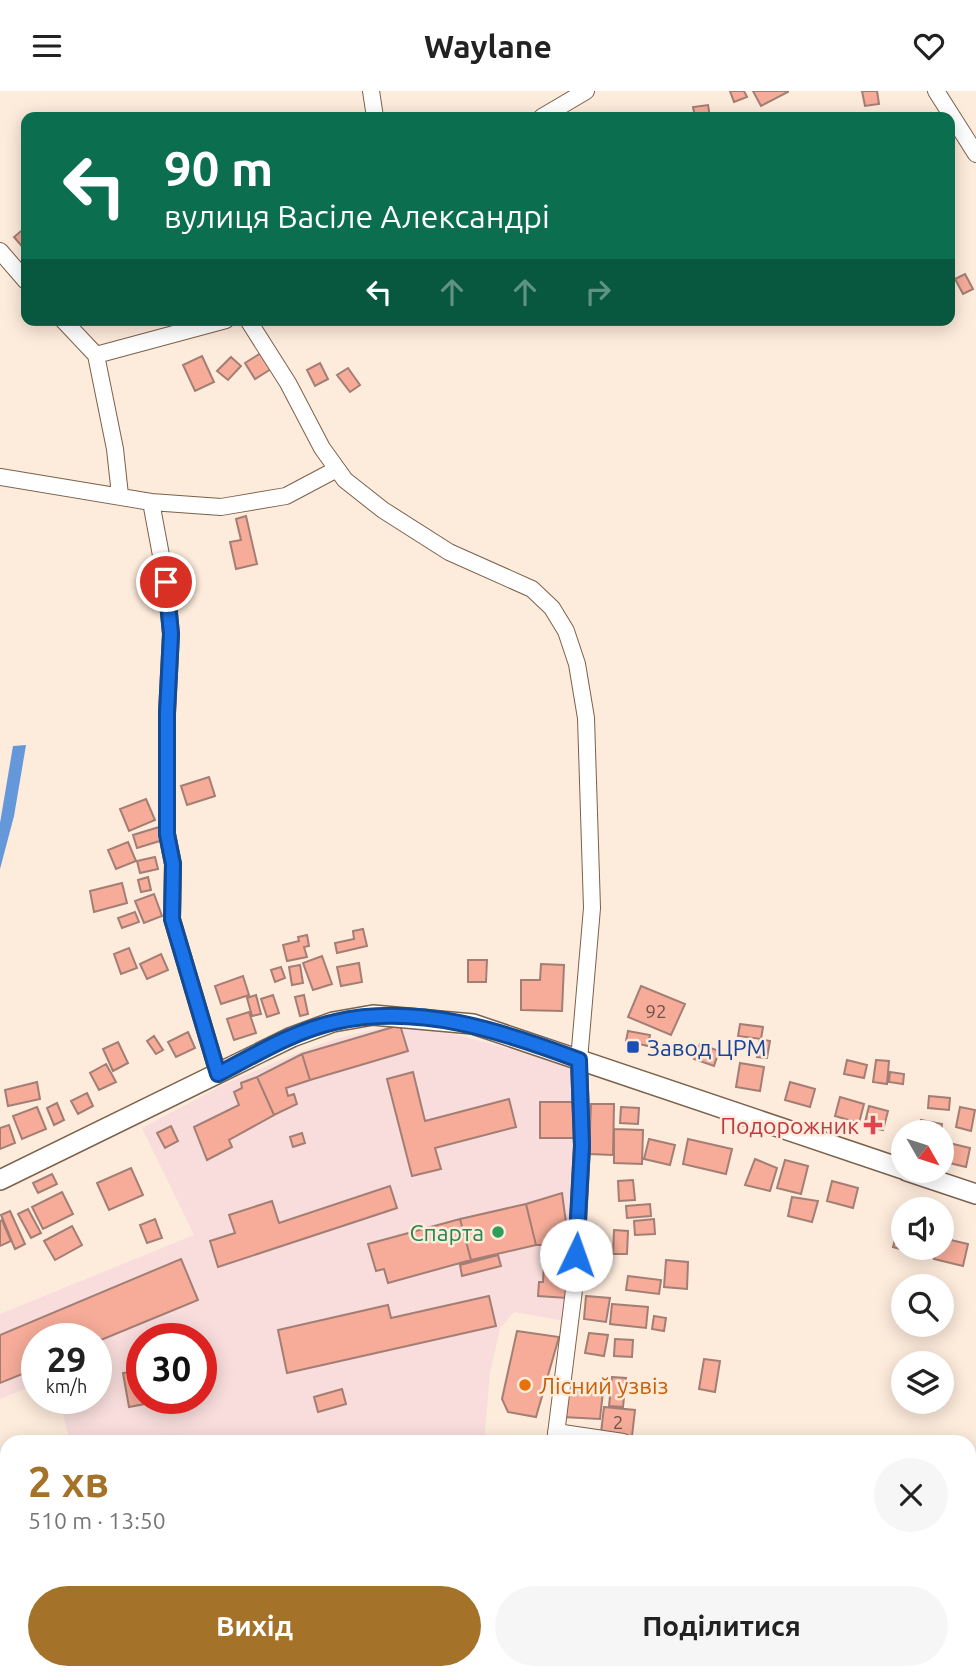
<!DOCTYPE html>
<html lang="uk">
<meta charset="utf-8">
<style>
body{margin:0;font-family:Ubuntu,sans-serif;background:#f6f6f6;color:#222;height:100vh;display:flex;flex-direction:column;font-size:26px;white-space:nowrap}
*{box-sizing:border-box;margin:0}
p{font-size:23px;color:#767676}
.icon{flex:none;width:38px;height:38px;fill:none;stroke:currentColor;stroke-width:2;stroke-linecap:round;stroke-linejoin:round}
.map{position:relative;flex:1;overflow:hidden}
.details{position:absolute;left:0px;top:1344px;width:976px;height:245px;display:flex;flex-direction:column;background:#fff;border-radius:21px 21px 0 0;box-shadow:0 4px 18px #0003}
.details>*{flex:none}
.banner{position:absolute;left:21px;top:21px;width:934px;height:214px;border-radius:14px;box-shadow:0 4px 18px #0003;background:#0b6e4f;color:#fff;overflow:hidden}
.needle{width:46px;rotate:129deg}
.fabs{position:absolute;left:891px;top:1029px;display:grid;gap:14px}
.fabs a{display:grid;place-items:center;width:63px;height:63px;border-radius:50%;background:#fff;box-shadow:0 4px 18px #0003;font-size:35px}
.speed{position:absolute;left:21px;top:1232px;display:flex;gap:14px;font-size:35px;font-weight:700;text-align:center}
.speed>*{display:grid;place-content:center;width:91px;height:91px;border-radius:50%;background:#fff;box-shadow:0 4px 18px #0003;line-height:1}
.speed small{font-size:18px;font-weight:400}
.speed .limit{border:10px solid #d22;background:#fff;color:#111}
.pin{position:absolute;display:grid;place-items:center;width:60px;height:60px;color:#fff;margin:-30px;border:4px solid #fff;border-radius:50%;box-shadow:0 2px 7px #0007}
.me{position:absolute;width:77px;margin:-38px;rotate:3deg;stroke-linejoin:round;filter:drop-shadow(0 0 5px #0008)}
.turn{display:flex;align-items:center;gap:24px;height:147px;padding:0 28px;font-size:32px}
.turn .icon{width:91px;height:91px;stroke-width:2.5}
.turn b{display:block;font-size:49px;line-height:60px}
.lanes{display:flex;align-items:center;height:66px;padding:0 28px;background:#0003;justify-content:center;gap:35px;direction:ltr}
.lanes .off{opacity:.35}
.round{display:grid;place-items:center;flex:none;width:74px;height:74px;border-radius:37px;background:#f6f6f6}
.summary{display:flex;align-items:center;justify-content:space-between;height:119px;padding:0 28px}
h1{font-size:42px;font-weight:600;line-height:52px;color:#a57229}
.primary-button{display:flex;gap:14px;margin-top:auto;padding:14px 28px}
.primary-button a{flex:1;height:80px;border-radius:42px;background:#a57229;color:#fff;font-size:28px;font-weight:600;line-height:80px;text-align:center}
.primary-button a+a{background:#f6f6f6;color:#222}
header{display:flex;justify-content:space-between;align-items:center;height:91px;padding:0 28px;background:#fff;font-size:32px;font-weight:600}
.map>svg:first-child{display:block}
.industrial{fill:#f8dddc;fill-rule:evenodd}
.water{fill:#6597db}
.building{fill:#f6ac99;stroke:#a37e74;stroke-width:2}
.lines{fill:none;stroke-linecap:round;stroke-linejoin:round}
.minor-casing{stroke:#7c614b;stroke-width:18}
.major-casing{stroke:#7c614b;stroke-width:22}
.minor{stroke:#fff;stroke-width:16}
.major{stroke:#fff;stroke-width:19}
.route-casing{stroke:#114b97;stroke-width:18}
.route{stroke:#1a73e8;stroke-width:12}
.transit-dot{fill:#1a4fb4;stroke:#fdebdb;stroke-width:2.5}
.health-dot{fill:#e0444e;stroke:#fdebdb;stroke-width:2.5}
.leisure-dot{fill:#2e9e5b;stroke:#fdebdb;stroke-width:2.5}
.food-dot{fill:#e8710a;stroke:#fdebdb;stroke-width:2.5}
.labels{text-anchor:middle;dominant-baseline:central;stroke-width:5;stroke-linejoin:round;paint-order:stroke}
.number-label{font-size:19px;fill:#705448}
.transit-label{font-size:23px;fill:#164399;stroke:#fdebdb;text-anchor:start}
.health-label{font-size:23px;fill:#be3a42;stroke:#fdebdb;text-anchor:end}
.leisure-label{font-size:23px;fill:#27864d;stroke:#fdebdb;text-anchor:end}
.food-label{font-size:23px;fill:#c56008;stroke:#fdebdb;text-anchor:start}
</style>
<header><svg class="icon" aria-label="menu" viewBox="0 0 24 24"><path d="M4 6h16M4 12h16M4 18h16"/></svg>Waylane<svg class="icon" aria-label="heart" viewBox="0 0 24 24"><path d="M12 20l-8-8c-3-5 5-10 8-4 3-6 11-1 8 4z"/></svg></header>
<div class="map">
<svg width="976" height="1589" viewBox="0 0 976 1589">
<rect width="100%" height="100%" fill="#fdebdb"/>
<path class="industrial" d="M401,932L469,947L578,977V1055L566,1230L514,1221L500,1237L490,1282L484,1351H70L59,1307H96V1248H37V1293L0,1308V1223L194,1144L142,1037L225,993L295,963L335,948ZM142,1248H201V1307H142Z"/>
<path class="water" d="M26,654L14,725L0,778V732L13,655Z"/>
<path class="building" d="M730,0H744L747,6L734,11Z
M753,0H788V1L761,15Z
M862,0H877L879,13L865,15Z
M708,14L710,26H695L693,16Z
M26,136V160L14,146Z
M965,183L973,198L963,203L955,188Z
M261,262L271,278L255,288L245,272Z
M202,265L214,291L195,300L183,274Z
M231,266L241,275L228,289L217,280Z
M320,272L328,288L315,295L307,279Z
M348,277L360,294L350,301L337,284Z
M246,425L257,473L236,478L230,451L241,449L236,428Z
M209,686L215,705L187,714L181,695Z
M146,708L155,729L129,740L120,718Z
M159,736L163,749L137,757L133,744Z
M128,751L136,770L116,778L108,759Z
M155,766L158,778L140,782L137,770Z
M148,786L151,799L141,801L138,789Z
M122,792L127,812L94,821L90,800Z
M154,803L162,825L144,832L135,810Z
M135,821L139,831L122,837L118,827Z
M363,838L367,855L337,862L335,852L354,848L353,840Z
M307,844L309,855L304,856L307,866L287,870L283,854L299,850L298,846Z
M129,857L137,877L121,883L114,863Z
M161,863L168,879L147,888L140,873Z
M322,865L332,893L313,899L303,872Z
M468,869H487L486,891H468Z
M359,872L362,891L341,895L337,876Z
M541,873L564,874L562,920L521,919V889H540Z
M300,874L303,892L292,894L289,876Z
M281,876L285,887L275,891L271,879Z
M243,885L249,904L221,913L215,895Z
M641,895L685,913L671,944L628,926Z
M256,904L261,923L252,925L247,907Z
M273,904L279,922L267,926L261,908Z
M304,904L308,923L300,925L295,906Z
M249,921L256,942L234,949L227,928Z
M740,933L763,936L761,948L738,945Z
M400,934L408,960L310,989L302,963Z
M628,940L650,944L648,955L626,950Z
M188,941L195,957L176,966L168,951Z
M154,945L163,959L156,963L147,950Z
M760,948L770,950L767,967L757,966Z
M118,951L128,972L113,980L103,958Z
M700,953L719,960L714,975L694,968Z
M302,963L310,989L286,997L288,1005L294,1003L297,1013L274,1024L257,986Z
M847,969L867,974L864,987L844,983Z
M876,969L889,970L887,993L873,991Z
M740,972L764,976L760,1000L736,996Z
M106,973L116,991L99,999L90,982Z
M413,981L425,1030L509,1008L516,1036L435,1057L441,1078L412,1085L387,988Z
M890,981L904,983L903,993L889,991Z
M257,986L274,1024L229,1049L232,1056L207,1069L194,1036L239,1014L234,1001L242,997L241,992Z
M37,991L40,1008L8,1015L5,999Z
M790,991L815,998L810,1016L785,1009Z
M87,1002L93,1015L78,1023L71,1010Z
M929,1005L950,1007L949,1019L928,1017Z
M840,1006L864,1013L859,1032L835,1025Z
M540,1011H575V1047H540Z
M57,1012L64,1029L54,1034L47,1017Z
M591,1013H614L613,1064L589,1063Z
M869,1015L888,1020L883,1039L864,1035Z
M37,1016L46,1038L22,1048L13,1025Z
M621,1016L639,1017L638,1033L620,1032Z
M960,1016L975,1019L971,1040L956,1036Z
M921,1029L942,1033L941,1041H919Z
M9,1034L15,1052L0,1058V1037Z
M171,1035L178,1050L165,1057L157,1042Z
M614,1038L643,1039L642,1073L614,1072Z
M302,1042L305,1052L293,1056L290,1046Z
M649,1048L675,1054L670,1074L644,1068Z
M688,1048L732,1058L726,1083L683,1073Z
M949,1052L970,1057L966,1076L945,1071Z
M755,1068L777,1077L770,1100L745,1094Z
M785,1069L808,1075L801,1103L777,1097Z
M131,1077L143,1104L109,1119L97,1092Z
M52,1083L57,1093L38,1102L33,1092Z
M633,1089L635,1109L619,1110L618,1090Z
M832,1090L858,1097L853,1117L827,1110Z
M390,1095L397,1117L218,1176L210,1150L235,1142L229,1124L272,1110L279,1132Z
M62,1101L73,1123L43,1138L32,1116Z
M562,1102L569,1154H536L526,1113Z
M792,1106L818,1110L812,1131L788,1125Z
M526,1113L536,1154L471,1169L460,1128Z
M650,1113L651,1125L627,1127L626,1115Z
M28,1118L41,1142L31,1147L18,1123Z
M10,1120L25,1153L15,1158L1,1124Z
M155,1128L162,1147L147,1152L140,1134Z
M460,1128L471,1169L388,1192L384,1178L376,1180L368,1153Z
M654,1128L655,1143L635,1144L634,1130Z
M2,1129L11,1150L0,1155V1130Z
M72,1135L82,1154L55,1169L44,1150Z
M898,1137L903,1139V1157H915L914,1162L893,1156Z
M614,1139L628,1140L627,1163H613Z
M942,1147L968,1153L963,1175L934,1168L936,1157H942Z
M545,1153L569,1154L567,1207L538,1205L539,1191H543Z
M498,1164L501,1175L462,1185L460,1174Z
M181,1168L198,1209L96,1251V1248H37V1277L0,1292V1244Z
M666,1169L688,1171L687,1198L664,1196Z
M628,1185L661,1189L659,1203L626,1199Z
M489,1205L496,1235L287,1282L278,1239L388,1214L391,1227Z
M586,1205L610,1207L606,1231L584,1228Z
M612,1213L648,1216L646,1237L610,1233Z
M654,1225L666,1227L664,1240L652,1238Z
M517,1240L559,1246L536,1326L508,1321L502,1308Z
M589,1242L608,1244L604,1265L585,1262Z
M615,1248L633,1249L632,1266L614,1265Z
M704,1268L720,1270L715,1301L699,1298Z
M142,1279V1307H176L129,1316L123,1282Z
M612,1286L626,1287L623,1316L609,1315Z
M567,1294L603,1300L600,1328L563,1326Z
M342,1298L346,1313L318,1321L314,1306Z
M604,1316L635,1319L632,1345L601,1342Z
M460,1582H484L483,1588L460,1585Z
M505,1582H528L527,1589H504Z
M545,1582H569L570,1589H544Z
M875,1582H896L895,1589L875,1586Z
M941,1582H958L957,1589H940Z"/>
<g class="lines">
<g class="minor-casing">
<path id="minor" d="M371,0L375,26
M936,0L976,63
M542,26L586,0
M0,160L26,190
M63,229L96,264
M248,229L288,292L322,357L345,389L383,419L449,461L532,498L552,517L566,540L577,573L586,627L592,817L579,969L582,1055L575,1191L555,1351
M96,264L115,358L120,404
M96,264L226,229
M0,386L151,411L221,416L286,405L337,378
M151,411L166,491L171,543L167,622V743L173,773L172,828L218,983
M556,1341L623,1351
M970,1409L976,1374
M970,1491L976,1506
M236,1582L292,1589
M201,1589L214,1582"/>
</g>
<g class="major-casing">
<path id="major" d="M907,1080L976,1103
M0,1089L292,946L333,931L373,924L473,933L903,1078"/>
</g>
<use href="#minor" class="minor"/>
<use href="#major" class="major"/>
</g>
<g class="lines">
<g class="route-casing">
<path id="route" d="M166,491L171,543L167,622V743L173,773L172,828L218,983C255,964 294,940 335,931C418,912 502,940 579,969L582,1055L576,1164"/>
</g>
<use href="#route" class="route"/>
</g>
<rect class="transit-dot" x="626" y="949" width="14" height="14" rx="3.5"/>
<path class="health-dot" d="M869.5 1023.5h7v7h7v7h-7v7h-7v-7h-7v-7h7z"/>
<circle class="leisure-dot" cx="498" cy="1141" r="7"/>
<circle class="food-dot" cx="525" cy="1294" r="7"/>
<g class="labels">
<g class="number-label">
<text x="656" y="920">92</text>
<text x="618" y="1331">2</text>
</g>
<g class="transit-label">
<text x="647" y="956">Завод ЦРМ</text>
</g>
<g class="health-label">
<text x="859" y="1034">Подорожник</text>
</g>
<g class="leisure-label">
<text x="484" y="1141">Спарта</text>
</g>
<g class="food-label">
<text x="539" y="1294">Лісний узвіз</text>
</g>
</g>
</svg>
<div class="fabs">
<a><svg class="needle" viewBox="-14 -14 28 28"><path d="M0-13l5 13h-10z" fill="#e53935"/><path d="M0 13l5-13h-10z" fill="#767676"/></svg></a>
<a><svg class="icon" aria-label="sound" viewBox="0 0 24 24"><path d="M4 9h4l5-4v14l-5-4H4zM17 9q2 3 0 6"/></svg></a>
<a><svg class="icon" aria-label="search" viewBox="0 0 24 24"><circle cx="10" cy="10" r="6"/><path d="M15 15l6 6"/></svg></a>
<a><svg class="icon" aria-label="layers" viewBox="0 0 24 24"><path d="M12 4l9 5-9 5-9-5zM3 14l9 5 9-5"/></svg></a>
</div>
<div class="speed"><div>29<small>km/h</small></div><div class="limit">30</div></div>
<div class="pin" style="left:166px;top:491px;background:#d93025"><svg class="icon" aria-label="arrive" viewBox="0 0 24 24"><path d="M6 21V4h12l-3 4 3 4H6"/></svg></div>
<svg class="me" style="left:576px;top:1164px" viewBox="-20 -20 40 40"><circle r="19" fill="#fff"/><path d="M0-13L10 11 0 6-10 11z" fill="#1a73e8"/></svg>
<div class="banner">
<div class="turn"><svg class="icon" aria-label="left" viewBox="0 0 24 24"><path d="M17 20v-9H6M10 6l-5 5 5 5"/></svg><div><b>90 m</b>вулиця Васіле Александрі</div></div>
<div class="lanes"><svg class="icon" aria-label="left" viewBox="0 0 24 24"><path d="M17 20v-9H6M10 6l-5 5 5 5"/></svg><svg class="icon off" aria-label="ahead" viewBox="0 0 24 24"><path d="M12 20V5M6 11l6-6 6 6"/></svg><svg class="icon off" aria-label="ahead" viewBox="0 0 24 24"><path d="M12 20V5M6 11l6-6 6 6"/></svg><svg class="icon off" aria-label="right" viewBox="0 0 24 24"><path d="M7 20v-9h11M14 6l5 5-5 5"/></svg></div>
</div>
<section class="details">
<div class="summary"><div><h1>2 хв</h1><p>510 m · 13:50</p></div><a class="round"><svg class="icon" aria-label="close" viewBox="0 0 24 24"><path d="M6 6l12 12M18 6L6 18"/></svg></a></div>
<div class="primary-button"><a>Вихід</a><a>Поділитися</a></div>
</section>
</div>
